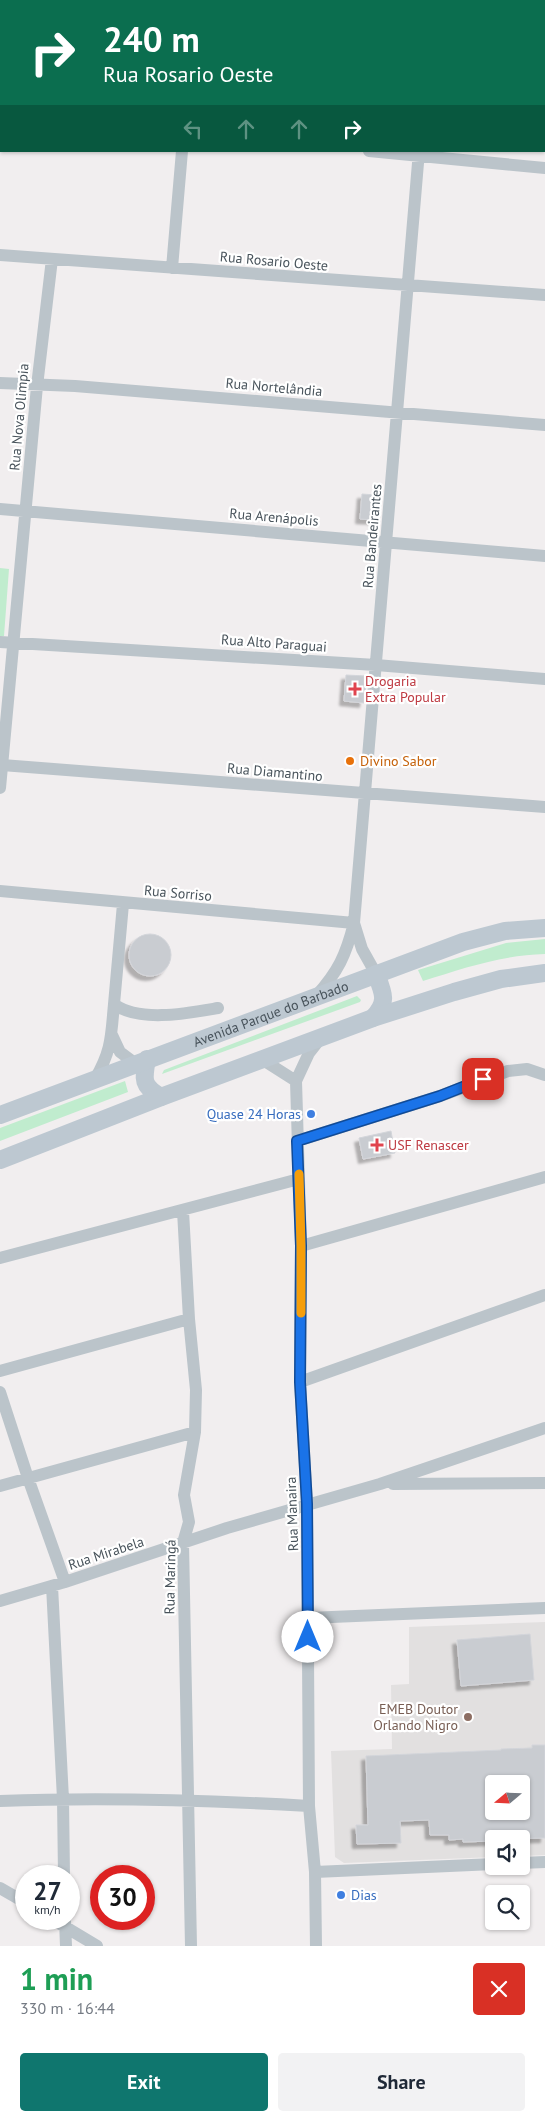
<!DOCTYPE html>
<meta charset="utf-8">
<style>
body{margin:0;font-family:"PT Sans",sans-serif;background:#f2f2f3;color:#1f2937;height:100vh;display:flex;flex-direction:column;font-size:19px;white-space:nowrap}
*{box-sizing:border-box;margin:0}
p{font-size:16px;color:#747a83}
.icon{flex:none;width:28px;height:28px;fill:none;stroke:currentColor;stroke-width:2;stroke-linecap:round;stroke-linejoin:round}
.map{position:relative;height:1946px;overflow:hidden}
.side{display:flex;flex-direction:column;background:#fff;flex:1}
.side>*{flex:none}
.top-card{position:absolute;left:0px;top:0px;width:545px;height:152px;box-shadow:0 1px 4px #0004;background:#0b6e4f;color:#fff;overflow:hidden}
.needle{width:32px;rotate:251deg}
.tools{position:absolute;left:485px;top:1775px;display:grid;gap:10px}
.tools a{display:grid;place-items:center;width:45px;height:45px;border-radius:5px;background:#fff;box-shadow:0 1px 4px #0004;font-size:25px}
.speed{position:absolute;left:15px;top:1865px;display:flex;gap:10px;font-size:25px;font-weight:700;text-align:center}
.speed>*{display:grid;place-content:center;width:65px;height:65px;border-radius:50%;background:#fff;box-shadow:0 1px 4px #0004;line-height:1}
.speed small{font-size:12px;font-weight:400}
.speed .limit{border:8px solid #d22;background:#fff;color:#111}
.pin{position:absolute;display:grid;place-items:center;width:42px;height:42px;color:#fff;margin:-21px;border-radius:10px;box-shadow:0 2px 8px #0006}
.me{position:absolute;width:55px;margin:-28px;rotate:0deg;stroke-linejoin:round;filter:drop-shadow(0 0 4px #0008)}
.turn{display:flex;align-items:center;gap:18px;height:105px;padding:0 20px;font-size:22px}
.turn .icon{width:65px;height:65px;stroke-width:2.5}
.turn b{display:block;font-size:35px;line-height:42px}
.lanes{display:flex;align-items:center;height:48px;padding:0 20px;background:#0003;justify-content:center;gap:25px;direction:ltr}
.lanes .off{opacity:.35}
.round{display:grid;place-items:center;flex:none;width:52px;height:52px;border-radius:5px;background:#f2f2f3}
.head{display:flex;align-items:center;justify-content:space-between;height:85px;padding:0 20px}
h1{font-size:30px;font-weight:600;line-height:38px;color:#1e9e55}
.button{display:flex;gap:10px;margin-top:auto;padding:10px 20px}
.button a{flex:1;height:58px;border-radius:5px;background:#0f766e;color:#fff;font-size:20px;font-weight:600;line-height:58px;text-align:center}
.button a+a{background:#f2f2f3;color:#1f2937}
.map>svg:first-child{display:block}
.education{fill:#e2e0e0;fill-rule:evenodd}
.green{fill:#c0ecce}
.building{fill:#c9ccd1;stroke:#d3d5da;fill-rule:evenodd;filter:url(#shadow)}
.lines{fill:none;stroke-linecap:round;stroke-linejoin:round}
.minor{stroke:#bbc4ca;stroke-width:12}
.secondary{stroke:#bdc8d1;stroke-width:18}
.route-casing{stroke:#114b97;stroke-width:12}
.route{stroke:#1a73e8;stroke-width:9}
.slow{stroke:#f59e0b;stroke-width:9}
.health-dot{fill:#e0444e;stroke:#fff;stroke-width:2}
.food-dot{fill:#e8710a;stroke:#fff;stroke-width:2}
.shop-dot{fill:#3f7fe0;stroke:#fff;stroke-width:2}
.education-dot{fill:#8d6e63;stroke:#fff;stroke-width:2}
.labels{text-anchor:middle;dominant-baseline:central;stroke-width:4.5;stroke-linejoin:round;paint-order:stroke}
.street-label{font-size:14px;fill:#48535b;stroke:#fff}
.health-label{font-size:14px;fill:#be3a42;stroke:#fff;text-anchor:start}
.food-label{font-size:14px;fill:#c56008;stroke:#fff;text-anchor:start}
.shop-label{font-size:14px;fill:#366cbe;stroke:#fff;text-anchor:end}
.education-label{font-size:14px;fill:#785e54;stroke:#fff;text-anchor:end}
</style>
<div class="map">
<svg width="545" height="1946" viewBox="0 0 545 1946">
<defs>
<filter id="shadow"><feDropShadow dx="-4.5" dy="4.5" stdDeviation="1" flood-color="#0004"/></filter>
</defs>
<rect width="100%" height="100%" fill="#f1eeef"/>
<path class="education" d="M545,1622V1855L521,1856V1839H494V1857L344,1863L335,1857L331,1751L392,1749L391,1685L409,1684V1627ZM494,1784H521V1811H494Z"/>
<path class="green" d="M0,568L9,569L4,636H0Z
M545,939V954C502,955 464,968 423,981L418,970L506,943Z
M357,996L361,1000L360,1002L162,1074L164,1070Z
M125,1081L128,1092L0,1141V1128Z"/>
<path class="building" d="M362,494L377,495L376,520L360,519Z
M346,675L367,676L364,703L344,701Z
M129 955a21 21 0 1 1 42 0a21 21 0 1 1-42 0Z
M391,1131L395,1153L363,1159L359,1138Z
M530,1634L534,1680L461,1686L457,1640Z
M532,1745H545V1838L492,1839V1841L463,1842V1839L449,1840V1835H430L429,1820L400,1821L401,1843L357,1844L356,1825H368L366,1756L501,1750V1749L532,1748ZM494,1784H521V1811H494Z"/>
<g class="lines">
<path class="minor" d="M77,0L92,1
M194,1V0
M432,1V0
M544,42H545
M0,122H1
M369,151L545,168
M0,255L545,295
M172,268L182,151
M0,383L75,386L545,425
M0,509L545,556
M0,642L376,665L545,679
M2,765L545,807
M0,788L37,386L52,259
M0,891L354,923L419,151
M123,904L114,1004C139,1023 189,1013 218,1008
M316,996C338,972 346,955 354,923L362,949L376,974
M112,1035L120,1052L136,1064
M263,1060L296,1081
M95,1079C112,1050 111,1036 114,1004
M297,1141L440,1096L508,1071L527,1069L545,1075
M183,1211L189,1319L196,1390L195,1432L184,1495L189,1522L183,1543L191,1946
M301,1246L545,1177
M0,1258L299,1179
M0,1371L189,1319
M300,1382L545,1295
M0,1392L28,1478L65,1582
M393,1484L545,1483
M0,1486L195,1432
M52,1586L63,1799L64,1876
M0,1601L65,1582L227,1528L380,1484L545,1428
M308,1618L545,1608
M0,1801C103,1797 206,1800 309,1806
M521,1863L545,1862
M315,1872L494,1864
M0,1888L26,1903
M52,1919L97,1946
M65,1921L66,1946
M316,1946L315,1872L309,1806L307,1504L300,1382L301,1246L296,1081L309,1053L320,1039"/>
<g class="secondary">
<path d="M373,1018C388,1002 384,994 376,974"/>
<path d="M147,1059C143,1080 142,1086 161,1097"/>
<path id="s1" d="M0,1115L463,942L505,931L545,928"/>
<path d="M0,1160L161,1097L373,1018L454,992L501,979L545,973"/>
</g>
</g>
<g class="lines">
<g class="route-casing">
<path id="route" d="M308,1637L307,1504L300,1382L301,1246L297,1141L440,1096L483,1079"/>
</g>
<use href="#route" class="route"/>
<path class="slow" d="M299,1174L301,1246V1313"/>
</g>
<g class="health-dot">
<path d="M352.5 681.5h5v5h5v5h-5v5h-5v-5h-5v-5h5z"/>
<path d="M374.5 1137.5h5v5h5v5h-5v5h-5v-5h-5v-5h5z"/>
</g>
<circle class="food-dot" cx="350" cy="761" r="5"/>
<g class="shop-dot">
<circle cx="311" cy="1114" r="5"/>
<circle cx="341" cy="1895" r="5"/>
</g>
<circle class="education-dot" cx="468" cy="1717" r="5"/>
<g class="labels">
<g class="street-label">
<text transform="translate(274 261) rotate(5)">Rua Rosario Oeste</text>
<text transform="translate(274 387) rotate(5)">Rua Nortelândia</text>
<text transform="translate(19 417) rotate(-85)">Rua Nova Olimpia</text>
<text transform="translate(274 517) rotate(5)">Rua Arenápolis</text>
<text transform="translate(372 536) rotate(-85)">Rua Bandeirantes</text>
<text transform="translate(274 643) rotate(4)">Rua Alto Paraguai</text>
<text transform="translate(275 772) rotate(5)">Rua Diamantino</text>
<text transform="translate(178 893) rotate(5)">Rua Sorriso</text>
<text stroke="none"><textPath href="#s1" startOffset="289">Avenida Parque do Barbado</textPath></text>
<text transform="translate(292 1514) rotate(-92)">Rua Manaira</text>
<text transform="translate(106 1553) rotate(-18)">Rua Mirabela</text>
<text transform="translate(170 1577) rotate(-89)">Rua Maringá</text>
</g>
<g class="health-label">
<text x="365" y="681">Drogaria<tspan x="365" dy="16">Extra Popular</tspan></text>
<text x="388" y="1145">USF Renascer</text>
</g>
<g class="food-label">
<text x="360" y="761">Divino Sabor</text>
</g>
<g class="shop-label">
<text x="301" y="1114">Quase 24 Horas</text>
<text x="351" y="1895" text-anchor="start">Dias</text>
</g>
<g class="education-label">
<text x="458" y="1709">EMEB Doutor<tspan x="458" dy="16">Orlando Nigro</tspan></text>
</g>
</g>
</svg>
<div class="tools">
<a><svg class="needle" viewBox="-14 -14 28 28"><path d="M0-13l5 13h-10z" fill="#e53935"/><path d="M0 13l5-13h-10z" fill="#747a83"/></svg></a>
<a><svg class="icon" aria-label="sound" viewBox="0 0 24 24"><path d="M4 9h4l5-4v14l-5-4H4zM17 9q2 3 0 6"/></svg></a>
<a><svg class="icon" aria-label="search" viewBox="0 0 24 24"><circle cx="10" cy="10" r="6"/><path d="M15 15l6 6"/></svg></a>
</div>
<div class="speed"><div>27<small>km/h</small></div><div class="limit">30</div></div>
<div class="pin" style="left:483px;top:1079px;background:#d93025"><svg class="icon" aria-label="arrive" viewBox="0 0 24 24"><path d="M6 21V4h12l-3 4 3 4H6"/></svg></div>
<svg class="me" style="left:308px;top:1637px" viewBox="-20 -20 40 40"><circle r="19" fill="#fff"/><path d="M0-13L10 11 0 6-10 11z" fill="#1a73e8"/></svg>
<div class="top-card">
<div class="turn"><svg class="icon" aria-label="right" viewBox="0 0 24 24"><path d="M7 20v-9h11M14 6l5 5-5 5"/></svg><div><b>240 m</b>Rua Rosario Oeste</div></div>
<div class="lanes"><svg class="icon off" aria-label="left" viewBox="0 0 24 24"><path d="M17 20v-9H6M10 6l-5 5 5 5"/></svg><svg class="icon off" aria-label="ahead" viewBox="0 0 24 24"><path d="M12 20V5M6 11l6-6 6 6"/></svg><svg class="icon off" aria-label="ahead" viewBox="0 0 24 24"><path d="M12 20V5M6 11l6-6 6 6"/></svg><svg class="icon" aria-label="right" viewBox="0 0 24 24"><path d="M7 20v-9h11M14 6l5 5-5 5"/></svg></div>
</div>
</div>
<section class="side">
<div class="head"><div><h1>1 min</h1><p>330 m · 16:44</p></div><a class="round" style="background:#d93025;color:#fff"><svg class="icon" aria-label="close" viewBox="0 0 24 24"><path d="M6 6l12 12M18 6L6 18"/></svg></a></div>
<div class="button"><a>Exit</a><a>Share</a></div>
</section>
